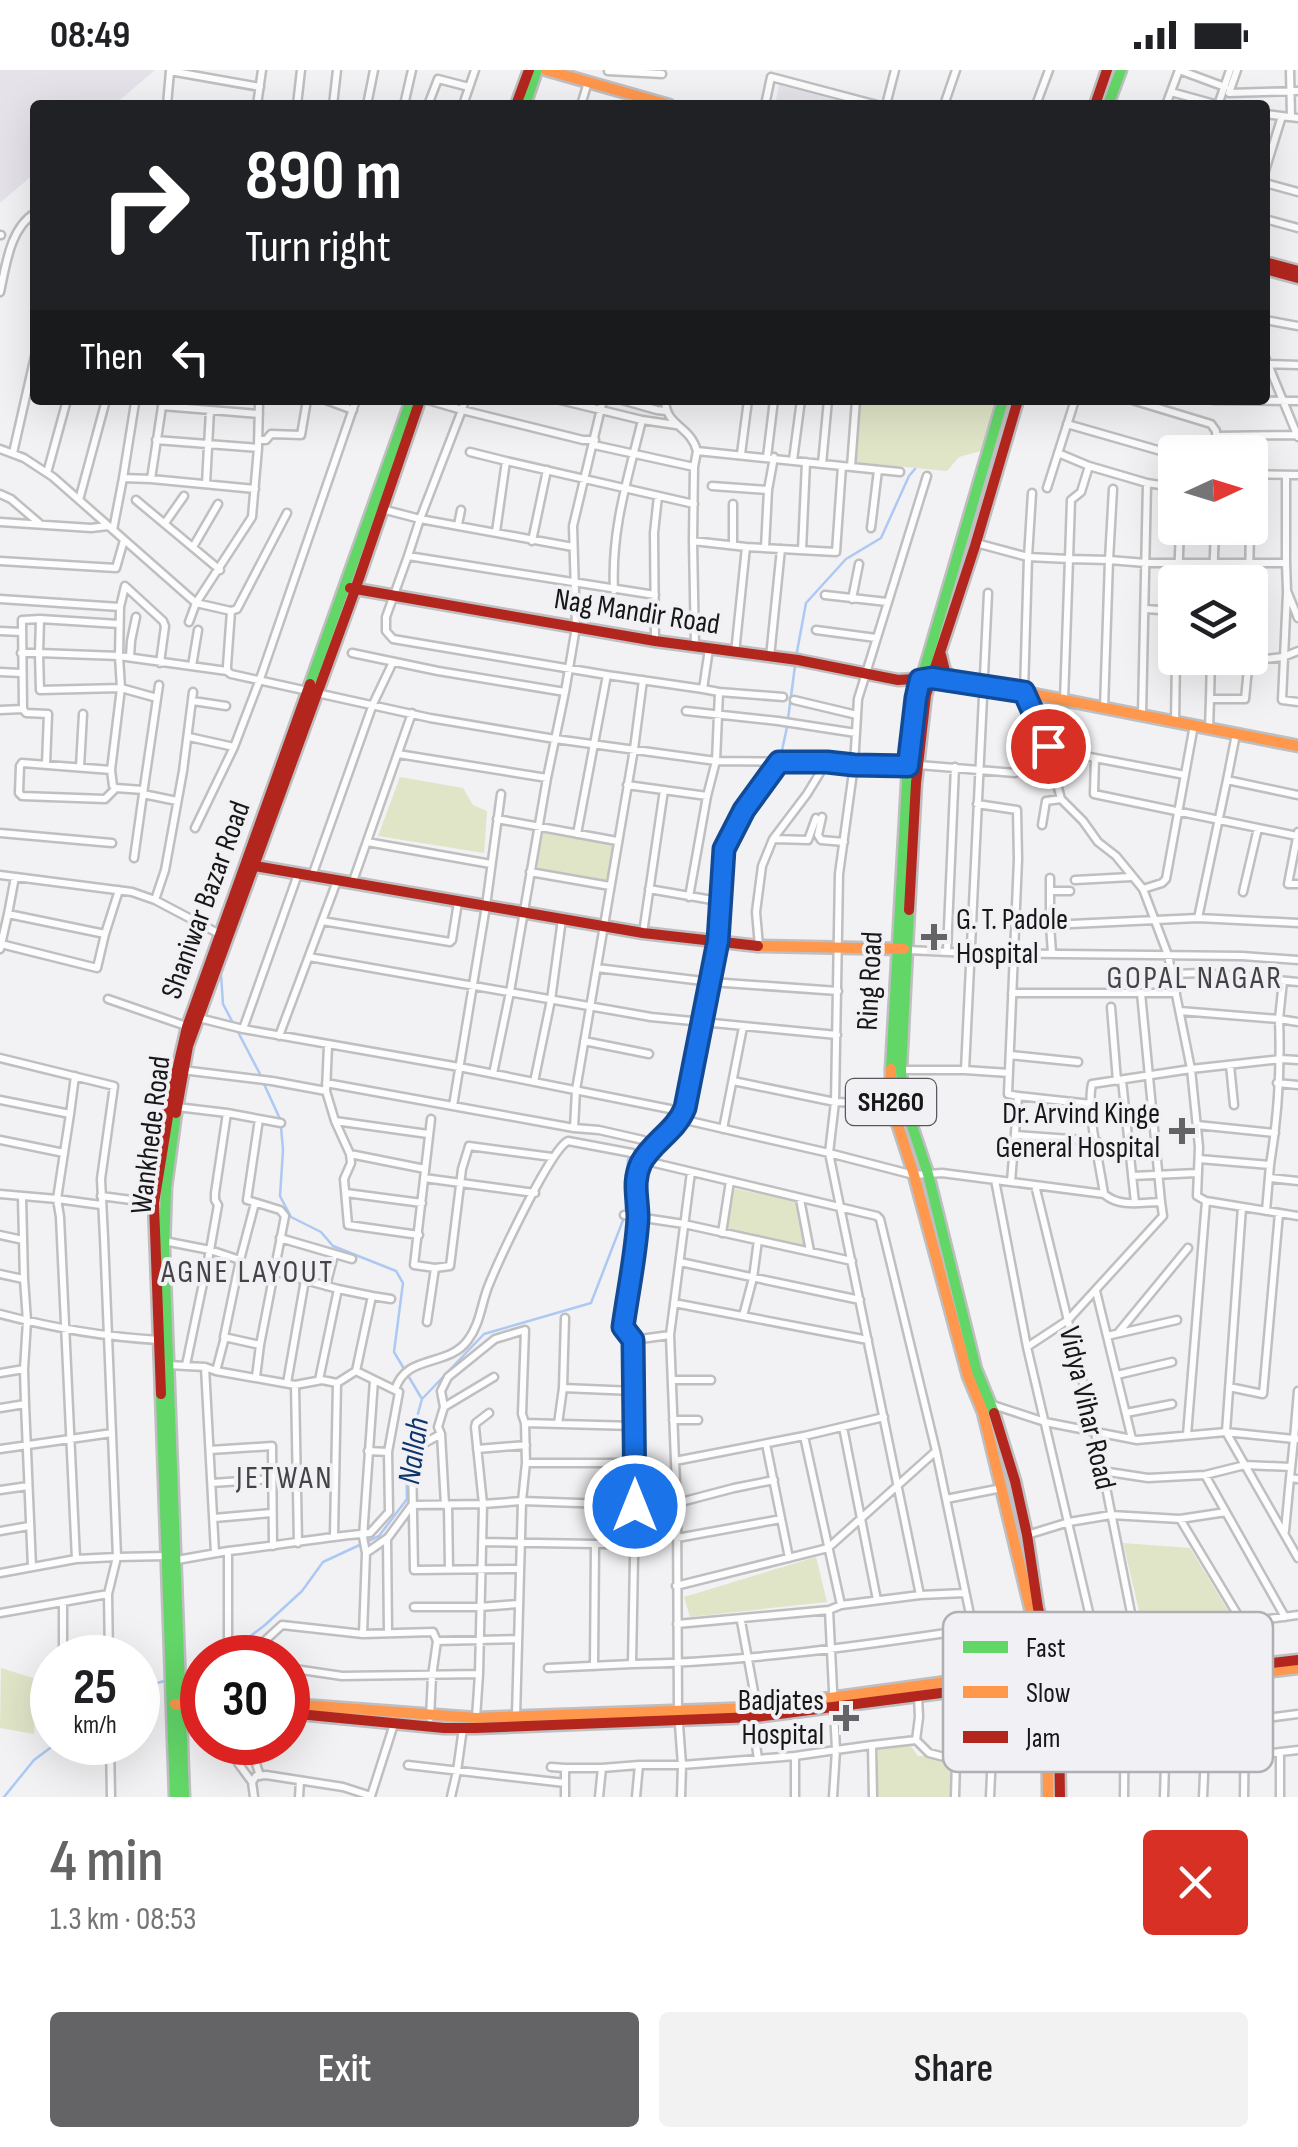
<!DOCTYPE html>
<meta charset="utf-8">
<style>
body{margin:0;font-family:"Sofia Sans Condensed",sans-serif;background:#f2f2f2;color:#202124;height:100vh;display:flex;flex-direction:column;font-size:38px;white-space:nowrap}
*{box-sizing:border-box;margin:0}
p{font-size:32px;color:#757577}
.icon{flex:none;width:55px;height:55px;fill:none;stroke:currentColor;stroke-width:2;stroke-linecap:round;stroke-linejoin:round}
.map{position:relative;height:1727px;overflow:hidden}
.drawer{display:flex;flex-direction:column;background:#fff;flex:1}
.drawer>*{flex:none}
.hud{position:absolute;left:30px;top:30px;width:1240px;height:305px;border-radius:10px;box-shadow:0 10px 40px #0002;background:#202124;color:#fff;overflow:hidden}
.needle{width:65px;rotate:86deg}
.fabs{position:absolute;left:1158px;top:365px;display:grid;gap:20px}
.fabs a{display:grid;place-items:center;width:110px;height:110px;border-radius:10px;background:#fff;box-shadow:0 10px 40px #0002;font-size:50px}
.speed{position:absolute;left:30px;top:1565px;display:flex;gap:20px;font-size:50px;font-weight:700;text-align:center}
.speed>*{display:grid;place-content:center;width:130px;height:130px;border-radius:50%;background:#fff;box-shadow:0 10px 40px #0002;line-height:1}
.speed small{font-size:25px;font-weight:400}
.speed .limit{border:15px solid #d22;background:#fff;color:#111}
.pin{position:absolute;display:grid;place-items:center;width:85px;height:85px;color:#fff;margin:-42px;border:5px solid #fff;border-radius:50%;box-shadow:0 2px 10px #0007}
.me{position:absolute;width:110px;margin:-55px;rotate:0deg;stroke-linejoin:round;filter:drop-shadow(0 0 8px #0008)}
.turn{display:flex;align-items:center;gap:35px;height:210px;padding:0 50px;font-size:45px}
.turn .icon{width:130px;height:130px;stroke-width:2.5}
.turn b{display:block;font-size:70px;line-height:85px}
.then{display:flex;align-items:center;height:95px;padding:0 50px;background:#0003;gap:20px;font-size:38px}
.round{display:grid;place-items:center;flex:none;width:105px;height:105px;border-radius:10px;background:#f2f2f2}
.headline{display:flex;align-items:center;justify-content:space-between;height:170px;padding:0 50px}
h1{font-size:60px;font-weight:600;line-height:75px;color:#646365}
.action{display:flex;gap:20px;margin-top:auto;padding:20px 50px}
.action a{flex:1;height:115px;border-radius:10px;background:#646365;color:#fff;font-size:40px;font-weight:600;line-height:115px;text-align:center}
.action a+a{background:#f2f2f2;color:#202124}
.status{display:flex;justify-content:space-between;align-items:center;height:70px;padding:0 50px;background:#fff;direction:ltr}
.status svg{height:28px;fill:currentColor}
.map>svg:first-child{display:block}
.built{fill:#e5e3e9}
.green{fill:#e0e5c8}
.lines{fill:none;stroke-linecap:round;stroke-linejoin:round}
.stream{stroke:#acc9f4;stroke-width:2.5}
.street-casing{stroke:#bfbec0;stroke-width:11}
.fast-casing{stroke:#bfbec0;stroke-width:15}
.slow-casing{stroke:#bfbec0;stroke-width:15}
.jam-casing{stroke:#bfbec0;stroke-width:15}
.street{stroke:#fdfdfd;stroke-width:6}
.fast{stroke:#63d668;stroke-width:10}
.slow{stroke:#ff974d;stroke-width:10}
.jam{stroke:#b3261e;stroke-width:10}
.route-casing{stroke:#114b97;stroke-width:25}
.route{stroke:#1a73e8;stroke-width:18}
.poi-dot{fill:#646365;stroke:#f1f0f4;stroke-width:4}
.labels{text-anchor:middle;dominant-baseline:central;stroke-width:8;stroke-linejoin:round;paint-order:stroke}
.shield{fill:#f1f0f4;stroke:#58585a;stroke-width:2.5}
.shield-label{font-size:28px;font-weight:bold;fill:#171718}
.street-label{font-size:30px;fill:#171718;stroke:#f1f0f4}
.poi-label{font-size:30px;fill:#171718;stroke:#f1f0f4;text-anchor:end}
.neighbourhood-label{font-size:32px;letter-spacing:2.5px;fill:#444446;stroke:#f1f0f4}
.water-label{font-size:32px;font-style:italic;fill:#0d356a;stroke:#f1f0f4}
.key{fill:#f1f0f4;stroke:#b0afb2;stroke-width:2.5}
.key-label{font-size:28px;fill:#171718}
</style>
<div class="status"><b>08:49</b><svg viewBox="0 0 49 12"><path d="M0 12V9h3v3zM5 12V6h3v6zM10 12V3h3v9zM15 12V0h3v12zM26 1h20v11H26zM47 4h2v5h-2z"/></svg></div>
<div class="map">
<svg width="1298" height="1727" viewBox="0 0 1298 1727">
<rect width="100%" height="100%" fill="#f2f1f3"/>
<path class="built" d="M0,0H155L114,35H35V103L0,133Z
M779,15L835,30L834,35H775Z"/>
<path class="green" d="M860,330H996L981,381L959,387L947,401L854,392Z
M400,707L463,718L473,735L487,741L484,783L378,766Z
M543,762L613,774L607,810L537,798Z
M730,1118L796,1131L807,1178L725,1161Z
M1123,1473L1190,1478L1232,1547L1143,1557Z
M816,1487L827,1532L690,1547L684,1527Z
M1,1598L36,1609L34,1664L0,1658Z
M910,1675L918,1686H954V1727H878V1679Z"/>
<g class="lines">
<path class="stream" d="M796,587L806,533L846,489L881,468L909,406L915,399
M788,649L795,596
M781,685L787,657
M715,827C715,812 714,794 717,779C725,748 748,724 767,699
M711,866L715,834
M221,904L223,934L233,953
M703,907L709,876
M695,949L701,917
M238,962L261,1006
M264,1014L280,1049
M281,1057L283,1080L280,1126L291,1147L321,1162L333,1176L396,1201L403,1213L394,1282L422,1329
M222,1588L265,1555L302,1521L323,1492L379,1466L407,1429L406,1387L422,1329L484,1264L591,1233L625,1145L628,1089L678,1037L694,956
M187,1605L202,1599
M138,1619L164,1611
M4,1727L34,1690L58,1672"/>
<g class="street-casing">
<path id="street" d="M1179,0L1225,17
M1237,0L1229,23L1298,21
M1290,0L1291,47
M608,1L662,4
M1171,22L1218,35
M167,35L170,1L260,17
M257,35L262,0
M297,35L301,0
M333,35L337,0
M367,35L374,0
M404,35L412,0
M428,35L438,9L469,17
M463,35L475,0
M581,35L588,12
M765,35L771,7L877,35
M886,35L895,0
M944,35L956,0
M1036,35L1049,0
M1166,35L1179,0
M1218,35L1230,0
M1265,44L1298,48
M1265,101L1282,46
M1265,113L1298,122
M1265,149L1298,158
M0,165H1
M0,222C6,195 10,158 35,143
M1265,250L1298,256
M1265,287L1298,367
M1266,294L1298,295
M326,330L353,340
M428,330L462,340L420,449L573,477
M465,330L462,340L583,370H595
M560,330L642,350L676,355
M622,330L657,340L666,341
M665,330C666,357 690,355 697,381L900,402
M1132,330L1211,354L1216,361L1217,382
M1213,330L1298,331
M162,336L259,344
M1067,354L1175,385
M1216,366L1298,365
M156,370L258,378
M258,370H266L271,364L301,365L307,330
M594,375L694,397
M0,379L24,388L53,407L196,533L231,541L227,596V601L231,604L430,648L555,669L716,691L827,692L854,695L907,696
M470,382L506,391L496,462
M13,383L35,286
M1058,383L1089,396
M741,384L748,330
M767,387L774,330
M793,390L801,330
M506,391L694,434
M822,394L828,330
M851,397L856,330
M47,403L67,330
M1250,404L1298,405
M1250,407V456
M123,408L135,333
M151,409L255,419
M1147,413L1173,417
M206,414L210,340
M712,416L768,420
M1047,418L1075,330
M1113,419L1109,490L1146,493H1286L1287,521L1298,548
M0,424L11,429L39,453
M79,430L106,330
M136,430L220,500
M382,439L420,449L408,486L655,525
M0,452L91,458L108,456
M165,453L184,426
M458,455L461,440
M871,458L878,400
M113,460L123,408L151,409L163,330
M532,471L547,400
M693,471L694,397L697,381
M976,473L1028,487L1032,423
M733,475V434
M193,477L218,434
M765,478L768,420L774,387
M802,480L806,392
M408,486L386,547V561L393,569L607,605
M0,491L116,498L124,470
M1286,493V405
M1178,512L1180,458
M1213,512L1215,458
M1249,512L1250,458
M614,520C611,459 628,408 642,350
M1287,523L1282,630L1298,632
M825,525L887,532
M0,529L120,537L119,586L227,601
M852,529L859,494
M120,537L125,516L163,551L165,556L160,593
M1145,539L1175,541
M231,541L237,539L287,443
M189,552L196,533L252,447L258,378L259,330
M816,560L876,568
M0,561L21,562
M655,571L654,463L658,426
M695,577L693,471L746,477L836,482L842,396
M21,583H39L40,549L119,554
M39,583L119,586L121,618L40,620Z
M352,583L438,601L565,622
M735,583L746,477
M130,587L131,571L136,547
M770,587L781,479
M1211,588L1210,629H1245L1249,588
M1249,591L1283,587L1298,581
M192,596L198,560
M0,602L21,603
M159,615L143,724L177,731
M719,622L783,627
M794,630L857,645
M1064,630L1069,489L1028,487L1024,622L1027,632L1047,676L1061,729L1083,751L1098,772L1116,786L1143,819L1168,885L1191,999L1199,1077L1197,1126L1206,1131L1298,1146
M193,631L226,636
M1104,638L1109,490L1069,489L1071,430L1081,422L1089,396L1147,413L1142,645
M23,639L26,643L48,644L46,694
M0,640L23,639L22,550L40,549
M686,641L778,651L856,663
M1175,652L1176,588
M1209,658L1210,629
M189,667L234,677
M1068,682L1095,688
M398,684L547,708
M779,692L744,740L723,779L717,871L685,1039C676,1061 652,1072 641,1093C632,1112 638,1128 638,1148C636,1184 628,1221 623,1257L633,1270L635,1435L632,1594C746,1592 860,1576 973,1559
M919,695L1015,703
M80,697L83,644
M111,700L22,693L20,696L19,723L22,726L105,729L116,718
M1185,705L1095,688L1094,724L1297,766
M1227,710L1236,664
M627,715L707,726
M116,718L113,716L111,700L121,618L157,628
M116,718L143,720
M977,734L1017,740L1018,789L1008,1024L1018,1026L1011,1112
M822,747L818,765L821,770L844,772
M497,749L617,771
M1042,755L1046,731L1061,729
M195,758L234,677L260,609L356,330
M1298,762L1288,814H1298
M0,763L112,773
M577,764L607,605L703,619
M775,769L808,770L816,748
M367,772L491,794
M134,788L143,724
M530,802L610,816
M0,805L132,822L155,830L229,869
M312,806L373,634L393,592
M15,807L8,844L105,864L119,820
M1075,810L1131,807
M352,814L412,643
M649,819L718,831
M1143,819L1162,813L1166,809L1194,655
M1050,821H1070
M1243,822L1258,758
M689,827L707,726L716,691L719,622L703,619L709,579
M155,830L165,800L183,701L193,622
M1198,848L1227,710L1298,725
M322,851L450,872L452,870L458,832
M1050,855V808
M643,863L664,720
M1,874L97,898L105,864
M759,876L756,842L762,796L773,769L807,724L826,693
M0,879L8,844
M908,880L970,883L1242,886L1298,890
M947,881L955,697
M1052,883L1050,855L1198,848L1298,853
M309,887L651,947L837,965
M597,898L711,912L838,921
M1172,904L1202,903L1298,912
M1283,911L1279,949L1298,952
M1012,923H1176
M1141,923L1161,1132
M108,929L189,957
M1111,937L1117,1011
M1180,941L1279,949C1281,998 1278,1047 1270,1095
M199,948L243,959L459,997L670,1039L681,1049L829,1083L914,1105L942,1103L1104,1124C1120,1138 1142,1132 1161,1132L1163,1146L1068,1250L1027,1277
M243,959L298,804
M279,966L337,811
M584,971L649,984
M328,975L326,1021L335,1051L350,1084L425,1099
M1010,985L1078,992
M0,988L114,1016L101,1109L104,1168L117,1487L76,1489L0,1503
M1230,995L1234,1035
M182,1000L272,1011L326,1021
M901,1000H965L1009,1003
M965,1000L988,523
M493,1004L510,922L547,708L565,622L576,557L573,456L603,330
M1122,1010L1135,1133
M733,1011L835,1032L891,1034
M534,1012L551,930L562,849
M326,1013L574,1058L599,1060L643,1070
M1277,1013L1298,1015
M1018,1026L1091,1034
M0,1030L70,1044L75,1006
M453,1036L486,836L501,724
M177,1037L227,1043L215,1123V1130L218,1135L210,1180L240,1190
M227,1043L281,1053
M431,1049L414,1195L435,1198
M335,1051L428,1064
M1197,1055L1275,1063
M574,1058L576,1020L634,679L643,610
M723,1059L743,957
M1015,1065L1097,1071
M0,1070L64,1083L70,1044
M64,1083L57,1129L101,1135
M350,1084L351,1093L344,1109L348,1155L419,1165
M1199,1089L1270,1095L1266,1141
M691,1102L670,1265L675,1391L804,1366L884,1347
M1132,1106L1197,1103
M424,1108L535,1123
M1269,1108L1298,1111
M995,1110L1027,1277L1095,1568L1102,1612
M1035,1115L1095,1362L1135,1563
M346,1123L422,1133
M0,1124L57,1129L60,1147L76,1489
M1104,1124C1100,1095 1086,1040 1092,1014L1191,999L1281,989L1298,990
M101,1126L154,1133
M22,1127L24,1209L27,1251L24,1299L25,1334L32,1497
M800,1129L810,1181
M255,1133L240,1190L224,1267L260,1275L285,1146L280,1140L247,1130L259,1049
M1242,1137L1226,1362L1298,1488
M624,1145L684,1154L852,1191
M722,1163L730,1111
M0,1165L23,1170
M280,1168L352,1189
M164,1171L210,1180L186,1295
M680,1192L860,1230
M274,1201L305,1210
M0,1204L23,1209
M326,1216L334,1185
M1096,1221L1132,1369
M674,1233L868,1270
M0,1244C53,1258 104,1267 159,1270
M743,1246L753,1208L758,1170
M427,1252L435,1198L450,1196L462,1099L469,1076L552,1087
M1118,1263L1188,1178
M1107,1266L1177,1250
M633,1270L670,1265
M168,1295L205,1297L215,1483
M205,1297L216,1301L225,1267
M216,1301L295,1315L322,1310L337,1313L356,1301L372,1226L391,1229
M0,1303L24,1299
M1117,1305L1172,1292
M256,1307L260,1275
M319,1310L338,1219L372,1226
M672,1310H711
M287,1313L305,1210L338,1219
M295,1315L298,1473
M1229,1317L1263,1324L1279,1143
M563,1318L565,1248
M395,1320C406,1283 448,1298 468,1270C481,1253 481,1232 490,1212C500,1188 550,1080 568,1071L632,1083L642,1090L877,1146L880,1149L936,1381L983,1607
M993,1335L1045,1352L1137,1370L1226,1362L1294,1369L1298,1321
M444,1337L494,1307
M0,1338L25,1334
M1126,1343L1172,1334
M673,1350H698
M558,1354L563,1318L634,1321
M843,1357L877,1530
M441,1364L419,1376L412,1387L414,1500L519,1499
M1187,1365L1206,1131
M1298,1369H1294L1290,1408L1298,1409
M766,1374L789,1488
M0,1379L112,1363
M477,1379L526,1375
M210,1380L272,1376L273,1476
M368,1381L388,1382
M675,1391L677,1433L678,1641L682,1695L681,1727
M526,1393L525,1353L634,1356
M1102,1401L1148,1408L1205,1405L1245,1395L1291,1397
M1205,1405L1285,1547
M212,1413L272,1409
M0,1420L28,1416
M946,1429L1002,1418
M445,1435L441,1364L438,1357L444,1337L441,1321L448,1307L495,1269L525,1260L522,1344L525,1353
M448,1435L449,1499
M214,1448L272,1443
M1180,1449L1242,1552
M0,1461L29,1456
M1285,1461L1290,1408
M334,1465L337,1313
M1027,1465L1069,1452L1111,1445L1180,1449L1226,1442
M677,1468L781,1449
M482,1472L595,1474
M228,1481C276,1476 323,1467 370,1463L389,1442L388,1382L399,1322L356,1301
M366,1483L363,1467L374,1310
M177,1490L228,1481V1573
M676,1516L828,1478L936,1381
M920,1525L829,1083L835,1032L839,804L854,695L858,629L927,406
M63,1532V1588
M841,1535L920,1525L965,1523
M414,1537H480L518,1534
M0,1543L108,1524
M741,1551L757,1638
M677,1554L829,1540
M388,1563L387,1469L412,1435L483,1434L475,1357L476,1353L489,1343
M363,1564L366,1483L386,1469
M1095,1568L1135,1563L1149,1565L1298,1545
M109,1588L108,1524L117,1487L167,1486
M246,1588L282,1555L363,1564L433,1562L437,1571
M594,1596L595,1474H634
M288,1598L342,1606L479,1604L476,1648
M548,1598L632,1594
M479,1604L483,1434L522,1431L526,1393H634
M191,1624L202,1614
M516,1646L522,1431L635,1435L677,1433L734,1418L774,1410
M752,1647L758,1689
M430,1648L432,1606L437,1571L517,1569
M1126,1666L1298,1644
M916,1670L929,1683L956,1690L992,1688
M110,1672L111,1727
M233,1672L238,1693L252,1712
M249,1672L260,1706
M872,1675L916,1670L919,1647L918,1626
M795,1686L836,1680L829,1540L841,1535L804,1366
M1246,1686L1298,1680
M408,1695L565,1713
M551,1697L565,1698
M254,1727L252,1712L256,1706L266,1705L343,1717L371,1726L394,1654
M299,1727L300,1711
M451,1727L457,1701L463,1658
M565,1727V1701L567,1698H602
M599,1727L602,1698L639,1695
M636,1727L639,1695H682L795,1686V1727
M833,1727L836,1680L872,1675L873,1727
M955,1727L956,1690
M990,1727L995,1615
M1124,1727L1125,1618
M1164,1727L1166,1661
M1203,1727L1209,1599L1205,1557
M1244,1727L1245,1651
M1280,1727V1682"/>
</g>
<g class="fast-casing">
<path id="fast" d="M525,35L537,0
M1108,35L1121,0
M310,614L411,330
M909,840L901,1000L903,1029L928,1104L976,1299L994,1343
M891,999L908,696L916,628L1003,330
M176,1043L166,1117L164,1179L184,1727
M161,1324L175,1727
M175,1625L202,1626"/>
</g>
<g class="slow-casing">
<path id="slow" d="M546,0L669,35
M930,608L982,614L1298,676
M758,876L904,879
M891,999V1034L914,1105L968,1306L983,1342L1047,1608L1048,1727
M1056,1618L1125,1619L1298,1598
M175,1634L202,1636
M288,1634L476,1648L757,1638L983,1607C1008,1609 1032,1608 1057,1608C1083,1608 1103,1612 1130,1609"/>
</g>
<g class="jam-casing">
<path id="jam" d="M516,35L529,0
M1095,35L1107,0
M1265,192L1298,201
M1265,199L1298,208
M350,518L655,571L798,590L898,610L930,608
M941,585L945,601L957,611
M255,796L643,863L758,876
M909,840L916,713L926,625L975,476L1018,330
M176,1043L188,976L355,520L420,330
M161,1324L154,1133L172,1022L187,957L310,614
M994,1343L1015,1411L1027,1465L1038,1538L1058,1608L1060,1727
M1130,1609L1298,1590
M288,1643L444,1658H476L755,1647L995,1616L1056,1618"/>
</g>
<use href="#street" class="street"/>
<use href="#fast" class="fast"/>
<use href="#slow" class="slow"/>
<use href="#jam" class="jam"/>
</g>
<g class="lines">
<g class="route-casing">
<path id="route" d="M635,1436L633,1270L623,1257C628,1221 636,1184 638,1148C638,1128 632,1112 641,1093C652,1072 676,1061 685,1038L718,871L724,779L744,740L779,692H827L854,695L908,696L916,628L920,610L932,608L1024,622L1048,676"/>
</g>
<use href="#route" class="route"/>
</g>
<g class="poi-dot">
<path d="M929 852h10v10h10v10h-10v10h-10v-10h-10v-10h10z"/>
<path d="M1177 1046h10v10h10v10h-10v10h-10v-10h-10v-10h10z"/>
<path d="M841 1633h10v10h10v10h-10v10h-10v-10h-10v-10h10z"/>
</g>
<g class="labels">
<rect class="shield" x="846" y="1009" width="90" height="46" rx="8"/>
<g class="shield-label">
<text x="891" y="1032">SH260</text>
</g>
<g class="street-label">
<text transform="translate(637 542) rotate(9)">Nag Mandir Road</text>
<text transform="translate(206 830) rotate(-70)">Shaniwar Bazar Road</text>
<text transform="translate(870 911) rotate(-87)">Ring Road</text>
<text transform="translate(151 1065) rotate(-83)">Wankhede Road</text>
<text transform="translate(1087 1338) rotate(77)">Vidya Vihar Road</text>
</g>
<g class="poi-label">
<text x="956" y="850" text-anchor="start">G. T. Padole<tspan x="956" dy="34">Hospital</tspan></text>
<text x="1160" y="1044">Dr. Arvind Kinge<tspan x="1160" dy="34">General Hospital</tspan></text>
<text x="824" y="1631">Badjates<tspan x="824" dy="34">Hospital</tspan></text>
</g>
<g class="neighbourhood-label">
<text x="1195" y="908">GOPAL NAGAR</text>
<text x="248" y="1202">AGNE LAYOUT</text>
<text x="285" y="1408">JETWAN</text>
</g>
<g class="water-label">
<text transform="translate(414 1381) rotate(-82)">Nallah</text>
</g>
</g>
<rect x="943" y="1542" width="330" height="160" rx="15" class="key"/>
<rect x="963" y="1571" width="45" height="12" fill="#63d668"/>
<rect x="963" y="1616" width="45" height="12" fill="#ff974d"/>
<rect x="963" y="1661" width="45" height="12" fill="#b3261e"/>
<g class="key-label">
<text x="1026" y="1587">Fast</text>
<text x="1026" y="1632">Slow</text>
<text x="1026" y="1677">Jam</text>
</g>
</svg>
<div class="fabs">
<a><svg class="needle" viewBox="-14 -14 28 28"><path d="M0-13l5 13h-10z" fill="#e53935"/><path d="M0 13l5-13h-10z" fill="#757577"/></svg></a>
<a><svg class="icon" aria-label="layers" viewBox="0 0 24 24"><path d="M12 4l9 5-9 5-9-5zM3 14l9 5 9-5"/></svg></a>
</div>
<div class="speed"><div>25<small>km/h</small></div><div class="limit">30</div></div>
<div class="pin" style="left:1048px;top:676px;background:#d93025"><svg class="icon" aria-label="arrive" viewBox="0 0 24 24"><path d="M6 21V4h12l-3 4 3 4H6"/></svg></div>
<svg class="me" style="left:635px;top:1436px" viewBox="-20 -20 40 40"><circle r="17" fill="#1a73e8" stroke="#fff" stroke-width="3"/><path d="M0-11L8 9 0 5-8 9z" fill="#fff"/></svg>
<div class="hud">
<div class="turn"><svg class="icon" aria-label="right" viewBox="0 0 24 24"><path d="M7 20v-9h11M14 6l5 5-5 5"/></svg><div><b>890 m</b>Turn right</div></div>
<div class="then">Then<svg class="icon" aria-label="left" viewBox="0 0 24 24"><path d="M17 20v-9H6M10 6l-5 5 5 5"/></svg></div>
</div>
</div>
<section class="drawer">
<div class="headline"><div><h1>4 min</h1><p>1.3 km · 08:53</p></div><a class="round" style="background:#d93025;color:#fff"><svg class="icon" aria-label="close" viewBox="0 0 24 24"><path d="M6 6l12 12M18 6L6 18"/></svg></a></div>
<div class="action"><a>Exit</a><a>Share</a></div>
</section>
